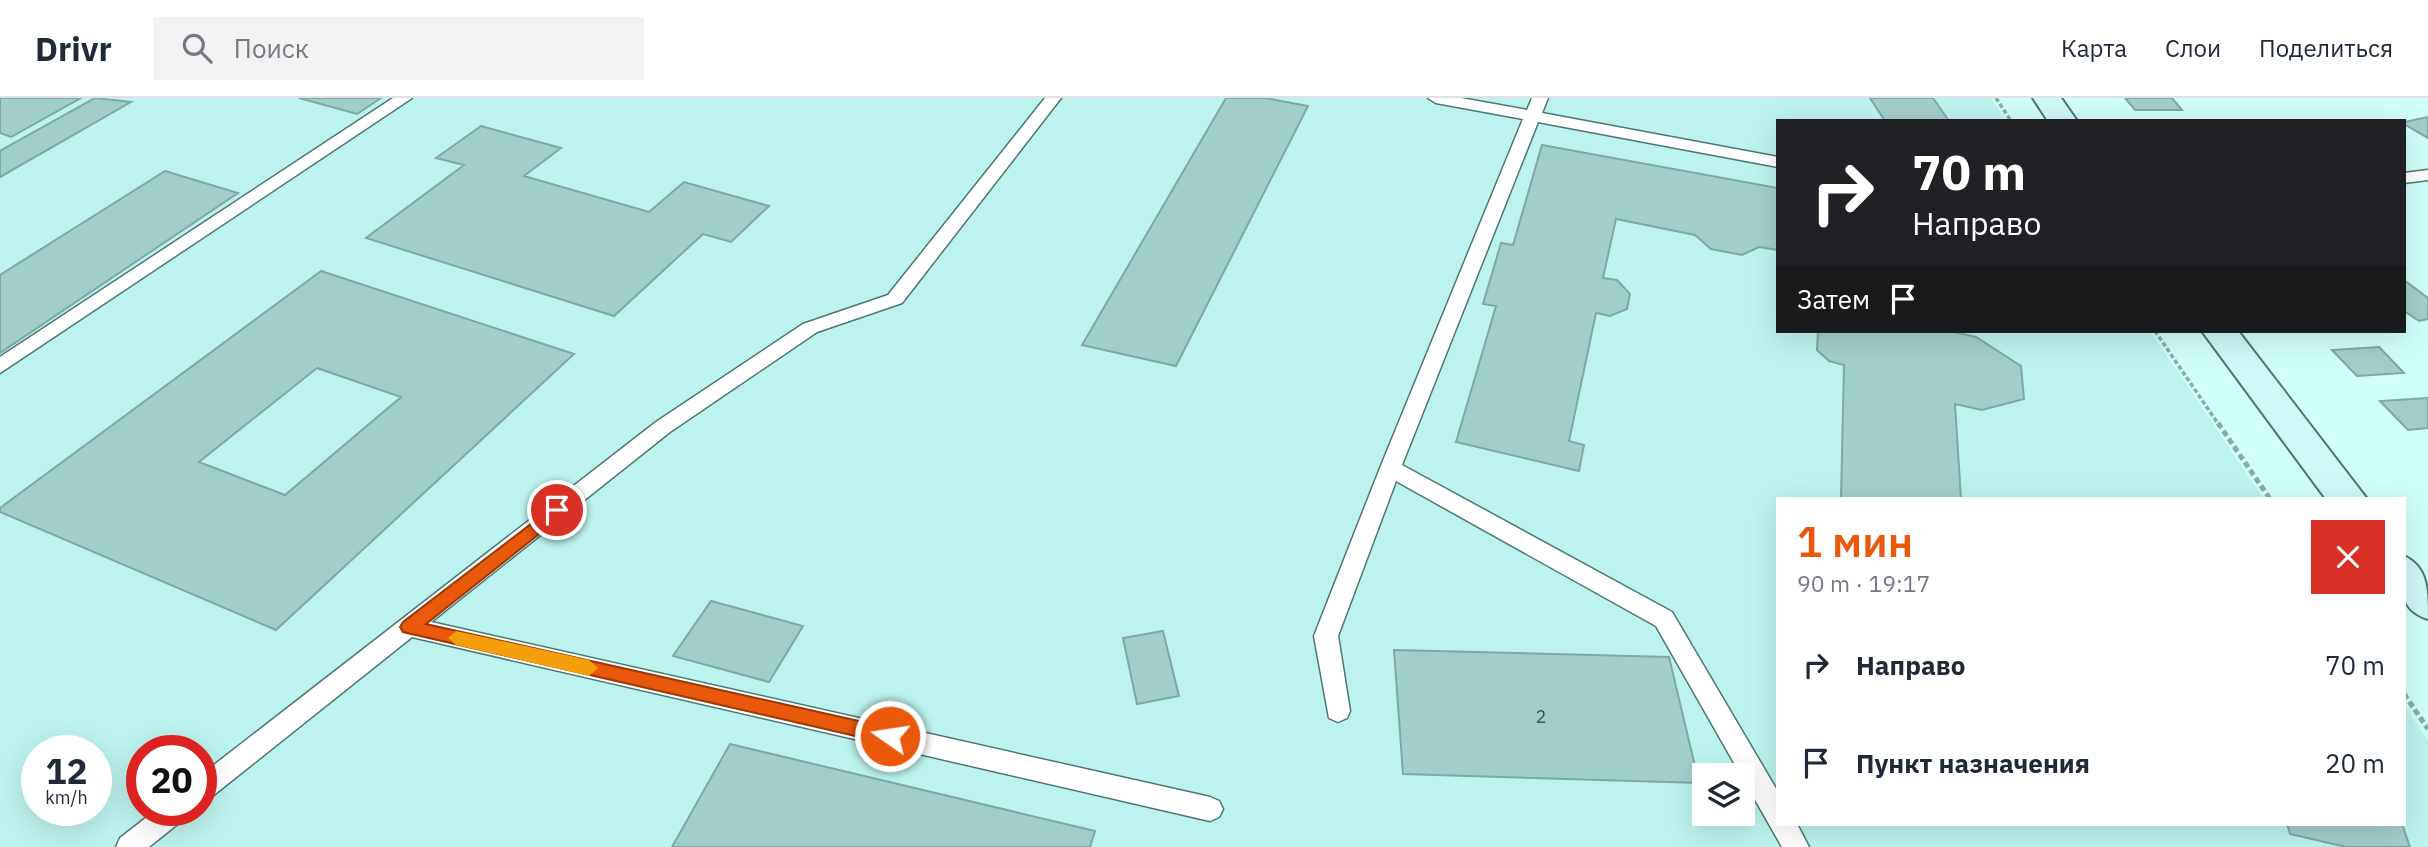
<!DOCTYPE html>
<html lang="ru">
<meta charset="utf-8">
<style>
body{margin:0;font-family:"IBM Plex Sans",sans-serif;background:#f2f2f3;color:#1f2937;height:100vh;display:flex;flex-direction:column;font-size:26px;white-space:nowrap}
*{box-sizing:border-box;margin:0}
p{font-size:23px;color:#747a83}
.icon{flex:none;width:38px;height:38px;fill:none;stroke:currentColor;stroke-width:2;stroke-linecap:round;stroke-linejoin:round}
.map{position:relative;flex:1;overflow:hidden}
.side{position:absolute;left:1776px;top:399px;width:630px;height:329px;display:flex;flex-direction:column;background:#fff;border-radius:0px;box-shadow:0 7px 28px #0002}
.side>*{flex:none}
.hud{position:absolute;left:1776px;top:21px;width:630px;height:214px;border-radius:0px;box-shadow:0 7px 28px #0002;background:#202124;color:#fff;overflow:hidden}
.controls{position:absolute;left:1692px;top:665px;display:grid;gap:14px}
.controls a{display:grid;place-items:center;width:63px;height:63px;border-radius:0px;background:#fff;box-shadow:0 7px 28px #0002;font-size:35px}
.speed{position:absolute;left:21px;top:637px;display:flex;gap:14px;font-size:35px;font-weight:700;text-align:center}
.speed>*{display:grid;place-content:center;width:91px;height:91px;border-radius:50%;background:#fff;box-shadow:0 7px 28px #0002;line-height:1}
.speed small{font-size:18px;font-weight:400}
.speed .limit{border:10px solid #d22;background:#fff;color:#111}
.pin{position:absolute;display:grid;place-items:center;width:60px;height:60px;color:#fff;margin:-30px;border:4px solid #fff;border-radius:50%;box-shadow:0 2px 7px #0007}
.me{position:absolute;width:77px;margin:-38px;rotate:283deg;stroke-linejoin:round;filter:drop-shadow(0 0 5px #0008)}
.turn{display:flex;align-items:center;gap:24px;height:147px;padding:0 21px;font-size:32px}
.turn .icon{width:91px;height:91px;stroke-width:2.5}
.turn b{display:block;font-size:49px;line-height:60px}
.then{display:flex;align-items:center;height:66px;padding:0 21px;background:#0003;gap:14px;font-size:26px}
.round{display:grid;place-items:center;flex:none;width:74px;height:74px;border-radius:0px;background:#f2f2f3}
.overview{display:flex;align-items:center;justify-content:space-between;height:119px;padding:0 21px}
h1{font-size:42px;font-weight:600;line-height:52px;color:#ea580c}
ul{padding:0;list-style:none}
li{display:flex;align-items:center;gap:21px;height:98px;padding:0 21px}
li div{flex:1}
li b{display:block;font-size:26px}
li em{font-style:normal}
header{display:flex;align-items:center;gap:42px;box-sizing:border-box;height:98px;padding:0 35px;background:#fff;border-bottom:2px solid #e0e1e3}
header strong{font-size:33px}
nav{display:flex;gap:38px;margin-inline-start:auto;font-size:24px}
.search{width:490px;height:63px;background:#f2f2f3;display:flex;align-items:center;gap:18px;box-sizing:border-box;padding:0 24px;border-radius:0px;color:#747a83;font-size:26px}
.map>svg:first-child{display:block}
.built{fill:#bcf3ee;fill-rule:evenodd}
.building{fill:#a2ceca;stroke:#7da8a4;stroke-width:2;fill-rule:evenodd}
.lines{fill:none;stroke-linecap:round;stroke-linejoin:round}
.service-casing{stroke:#4e7774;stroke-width:3}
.secondary-casing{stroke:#4e7774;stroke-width:4}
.path-far1{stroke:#88aba7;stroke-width:3.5;stroke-dasharray:4.5 2.5;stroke-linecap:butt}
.path{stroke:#88aba7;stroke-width:5;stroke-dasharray:6 3.5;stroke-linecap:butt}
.service{fill:#fff;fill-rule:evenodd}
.secondary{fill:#cdf8f6;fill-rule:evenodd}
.route{fill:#ea580c;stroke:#983908;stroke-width:2}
.slow{fill:#f59e0b}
.labels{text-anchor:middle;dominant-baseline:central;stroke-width:5;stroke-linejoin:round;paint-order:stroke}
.number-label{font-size:18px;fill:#3b5451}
</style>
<header>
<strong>Drivr</strong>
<div class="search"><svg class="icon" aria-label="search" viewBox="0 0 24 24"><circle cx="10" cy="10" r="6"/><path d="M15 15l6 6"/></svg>Поиск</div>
<nav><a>Карта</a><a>Слои</a><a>Поделиться</a></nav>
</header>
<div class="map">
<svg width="2428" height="749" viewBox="0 0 2428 749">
<rect width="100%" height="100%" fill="#d0fef9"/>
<path class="built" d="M0,0H1991L2007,23H1778V233H2150L2264,401H1778V726H2404L2405,608L2428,643V749H0ZM37,653H96V712H37ZM142,653H201V712H142ZM1704,677H1743V716H1704Z"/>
<path class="building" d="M0,0H81L11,39L0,35Z
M95,0L131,4L0,79V53Z
M299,0H381L357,16Z
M1226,0H1265L1308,8L1176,268L1082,247Z
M1870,0H1933L1949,23H1885Z
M2125,0H2172L2182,12H2135Z
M2428,19V40L2404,26V24Z
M481,28L561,50L524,78L649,114L684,84L769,108L731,144L703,136L614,218L366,140L464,67L436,60Z
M1542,47L1778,90V152L1759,149L1742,157L1711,151L1695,137L1616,121L1603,180L1617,182L1630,196L1627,211L1610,218L1596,215L1569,343L1584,347L1579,373L1456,344L1496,208L1483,206L1501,145L1513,147Z
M165,73L238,95L0,255V177Z
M321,173L574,256L276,532L0,414V410ZM317,270L401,299L285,397L199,364Z
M2404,182L2428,200V221L2419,223L2404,213Z
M1818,233H1950L1976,239L2021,268L2024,301L1982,312L1955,306L1961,401H1841L1844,267L1829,263L1817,252Z
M2379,249L2404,275L2357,278L2332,252Z
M2428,300V330L2408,332L2380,303Z
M711,503L803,528L769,584L673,558Z
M1163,533L1179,598L1137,606L1123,540Z
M1394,552L1669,559L1699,685L1403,676Z
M730,646L1095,733L1090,749H672Z
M2287,726H2402L2410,749H2346L2290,736Z"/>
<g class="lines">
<g class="service-casing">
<path id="service" d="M393,0H412L0,275V259Z
M1045,0H1061L902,205L817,234L670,334L431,524L1210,699L1219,703L1223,711L1219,719L1210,723L412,539L210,700L201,703V677L656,324L803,226L888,197Z
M1428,0H1461L1527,12L1532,0H1548L1542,15L1778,59V69L1538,24L1402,367L1672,514L1778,694V726H1797L1809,749H1782L1656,528L1396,383L1338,538L1350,613L1347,620L1338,624L1329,620L1314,538L1380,370L1523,21L1436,5Z
M2428,72V82L2404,85V75Z
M156,712H189L185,720L149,749H116L120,740Z"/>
</g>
<g class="secondary-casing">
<path id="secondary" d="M2033,0H2061L2077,23H2048Z
M2202,233H2238L2367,401H2326Z
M2404,458C2428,469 2428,492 2428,521C2395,510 2404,487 2404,458Z"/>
</g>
<path class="path-far1" d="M1996,0L2011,23
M2155,233L2219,327"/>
<path class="path" d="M2218,325L2270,401
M2404,596L2428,631"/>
<use href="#service" class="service"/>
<use href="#secondary" class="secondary"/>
</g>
<path class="route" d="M557,406L563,408V417L426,526L890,630L896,632L899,638L896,644L890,646L403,534L400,529L403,524Z"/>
<path class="slow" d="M456,533L589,562L598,570L589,578L456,547L448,540Z"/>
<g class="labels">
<g class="number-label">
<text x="1541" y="618">2</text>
</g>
</g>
</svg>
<div class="controls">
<a><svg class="icon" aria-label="layers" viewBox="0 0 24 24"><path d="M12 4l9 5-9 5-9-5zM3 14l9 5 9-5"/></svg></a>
</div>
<div class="speed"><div>12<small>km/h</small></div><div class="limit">20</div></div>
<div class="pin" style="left:557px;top:412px;background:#d93025"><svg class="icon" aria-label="arrive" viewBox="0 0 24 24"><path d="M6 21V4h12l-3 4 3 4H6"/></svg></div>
<svg class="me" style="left:890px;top:638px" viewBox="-20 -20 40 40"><circle r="17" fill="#ea580c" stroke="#fff" stroke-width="3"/><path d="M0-11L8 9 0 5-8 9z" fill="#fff"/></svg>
<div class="hud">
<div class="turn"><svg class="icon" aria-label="right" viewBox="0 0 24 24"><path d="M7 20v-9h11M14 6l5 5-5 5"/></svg><div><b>70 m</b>Направо</div></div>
<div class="then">Затем<svg class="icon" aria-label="arrive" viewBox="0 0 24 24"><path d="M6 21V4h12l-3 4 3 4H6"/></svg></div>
</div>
<section class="side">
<div class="overview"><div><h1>1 мин</h1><p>90 m · 19:17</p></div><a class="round" style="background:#d93025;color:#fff"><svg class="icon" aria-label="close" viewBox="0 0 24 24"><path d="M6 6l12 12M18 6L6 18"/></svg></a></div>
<ul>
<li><svg class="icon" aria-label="right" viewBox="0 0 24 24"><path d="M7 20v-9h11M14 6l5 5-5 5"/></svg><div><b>Направо</b></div><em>70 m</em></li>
<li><svg class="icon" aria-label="arrive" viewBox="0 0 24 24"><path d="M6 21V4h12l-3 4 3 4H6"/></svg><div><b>Пункт назначения</b></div><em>20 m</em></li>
</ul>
</section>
</div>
